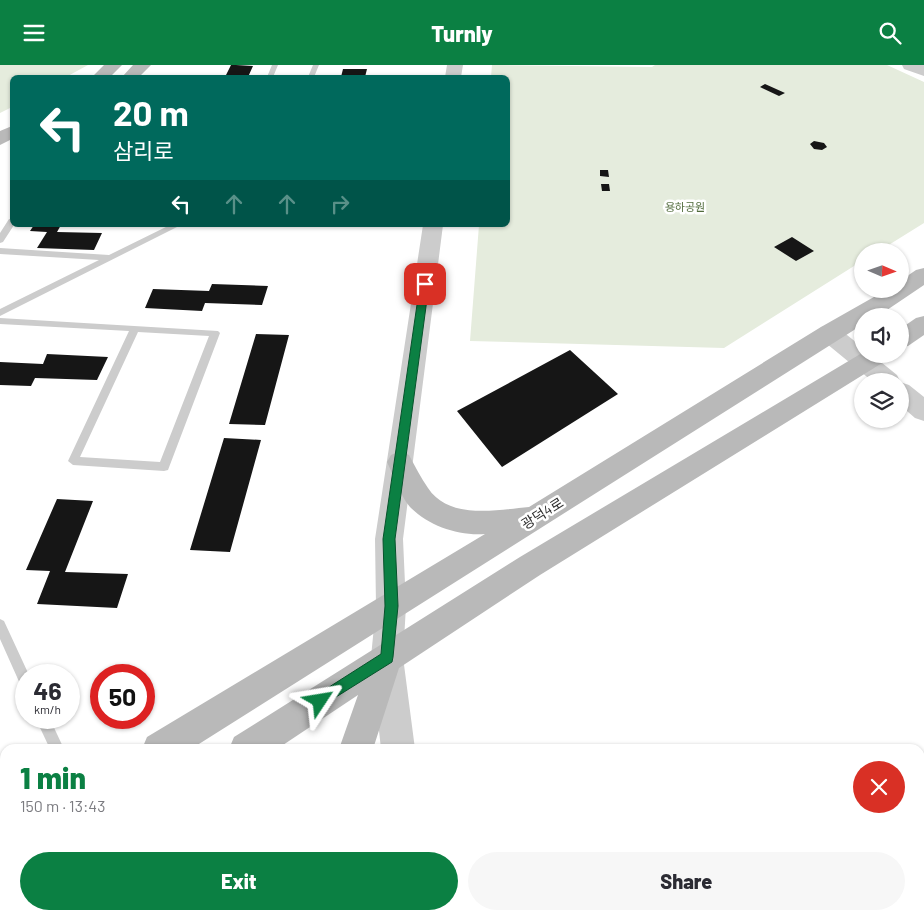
<!DOCTYPE html>
<meta charset="utf-8">
<style>
body{margin:0;font-family:Barlow,"Noto Sans KR",sans-serif;background:#f7f7f7;color:#2b2b33;height:100vh;display:flex;flex-direction:column;font-size:19px;white-space:nowrap}
*{box-sizing:border-box;margin:0}
p{font-size:16px;color:#7c7c81}
.icon{flex:none;width:28px;height:28px;fill:none;stroke:currentColor;stroke-width:2;stroke-linecap:round;stroke-linejoin:round}
.map{position:relative;flex:1;overflow:hidden}
.details{position:absolute;left:0px;top:679px;width:925px;height:176px;display:flex;flex-direction:column;background:#fff;border-radius:15px 15px 0 0;box-shadow:0 1px 4px #0004}
.details>*{flex:none}
.guide{position:absolute;left:10px;top:10px;width:500px;height:152px;border-radius:8px;box-shadow:0 1px 4px #0004;background:#00695c;color:#fff;overflow:hidden}
.needle{width:32px;rotate:92deg}
.tools{position:absolute;left:854px;top:178px;display:grid;gap:10px}
.tools a{display:grid;place-items:center;width:55px;height:55px;border-radius:50%;background:#fff;box-shadow:0 1px 4px #0004;font-size:25px}
.speed{position:absolute;left:15px;top:599px;display:flex;gap:10px;font-size:25px;font-weight:700;text-align:center}
.speed>*{display:grid;place-content:center;width:65px;height:65px;border-radius:50%;background:#fff;box-shadow:0 1px 4px #0004;line-height:1}
.speed small{font-size:12px;font-weight:400}
.speed .limit{border:8px solid #d22;background:#fff;color:#111}
.pin{position:absolute;display:grid;place-items:center;width:42px;height:42px;color:#fff;margin:-21px;border-radius:10px;box-shadow:0 2px 8px #0006}
.me{position:absolute;width:55px;margin:-28px;rotate:57deg;stroke-linejoin:round;filter:drop-shadow(0 0 4px #0008)}
.turn{display:flex;align-items:center;gap:18px;height:105px;padding:0 20px;font-size:22px}
.turn .icon{width:65px;height:65px;stroke-width:2.5}
.turn b{display:block;font-size:35px;line-height:42px}
.lanes{display:flex;align-items:center;height:48px;padding:0 20px;background:#0003;justify-content:center;gap:25px;direction:ltr}
.lanes .off{opacity:.35}
.round{display:grid;place-items:center;flex:none;width:52px;height:52px;border-radius:26px;background:#f7f7f7}
.head{display:flex;align-items:center;justify-content:space-between;height:85px;padding:0 20px}
h1{font-size:30px;font-weight:800;line-height:38px;color:#0b8043}
.cta{display:flex;gap:10px;margin-top:auto;padding:10px 20px}
.cta a{flex:1;height:58px;border-radius:30px;background:#0b8043;color:#fff;font-size:20px;font-weight:800;line-height:58px;text-align:center}
.cta a+a{background:#f7f7f7;color:#2b2b33}
header{display:flex;justify-content:space-between;align-items:center;height:65px;padding:0 20px;background:#0b8043;color:#fff;font-size:22px;font-weight:800}
.map>svg:first-child{display:block}
.green{fill:#e5ecdd}
.building{fill:#161616}
.lines{fill:none;stroke-linecap:round;stroke-linejoin:round}
.service{fill:#ccc;fill-rule:evenodd}
.tertiary{fill:#ccc;fill-rule:evenodd}
.secondary{fill:#b9b9b9;fill-rule:evenodd}
.route{fill:#0b8043;stroke:#07532c}
.labels{text-anchor:middle;dominant-baseline:central;stroke-width:5;stroke-linejoin:round;paint-order:stroke}
.far-park-label{font-size:11px;fill:#516b3c;stroke:#fff}
.street-label{font-size:14px;fill:#2f2f2f;stroke:#fff}
</style>
<header><svg class="icon" aria-label="menu" viewBox="0 0 24 24"><path d="M4 6h16M4 12h16M4 18h16"/></svg>Turnly<svg class="icon" aria-label="search" viewBox="0 0 24 24"><circle cx="10" cy="10" r="6"/><path d="M15 15l6 6"/></svg></header>
<div class="map">
<svg width="924" height="854" viewBox="0 0 924 854">
<rect width="100%" height="100%" fill="#fff"/>
<path class="green" d="M0,0H88L66,12H12V42L0,48Z
M492,0L652,2L655,0H887L924,17V158L879,186H862V196L724,283L470,276L479,160H508V12H491Z"/>
<path class="building" d="M231,0H236L253,1L248,12H225Z
M343,4H367L365,12H341Z
M765,19L785,28L779,31L760,22Z
M814,76L824,78L827,82L822,85L814,84L810,79Z
M600,105H608L609,112L600,111Z
M601,119H609L610,126H602Z
M34,160H61L57,167L102,168L94,185L37,183L47,167L30,166Z
M792,172L814,186L796,196L774,182Z
M212,219L268,221L262,240L205,238L202,246L145,243L153,224L209,226Z
M256,269L289,270L265,360L229,359Z
M570,285L618,329L502,402L457,346Z
M47,289L108,292L97,315L35,313L31,321L0,320V297L43,299Z
M224,373L261,375L230,487L190,485Z
M57,434L93,436L65,507L128,509L117,543L37,539L50,506L26,505Z"/>
<g class="lines">
<path class="service" d="M272,0H278L273,12H267Z
M313,0H319L314,12H308Z
M9,154H12L14,160L3,177L0,178V168Z
M170,160H181L0,251V244L99,195L0,189V183L109,190Z
M0,253L218,266L220,268L168,405L164,406L73,400L68,396L129,266L0,259ZM138,267L209,271L160,397L80,392Z
M0,554L4,556L29,610H26V623L21,621L0,574Z
M35,652H49L64,684H50Z"/>
<path class="tertiary" d="M447,0H463L461,12H445Z
M902,0H924V11L904,4Z
M423,160H443L403,474L406,541L403,592L415,684H381L371,592L376,541L375,474Z
M829,260L837,262L862,282V289H871L897,310L900,316V317L872,316L821,274L817,268L821,262Z
M900,317L909,320L924,332V356L915,353L900,340Z
M333,850H371V854H333Z
M383,850H421V854H383Z"/>
<path class="secondary" d="M104,0H122L110,12H92Z
M133,0H151L139,12H122Z
M12,61V74L0,80V66Z
M924,203V220L884,247L877,251H862V260L191,684H142L147,672L485,469C458,471 429,461 410,442C401,432 393,409 387,397L391,390L400,386L409,390C415,401 421,413 428,423C449,455 496,445 529,442L821,262L888,224H900V216L916,205Z
M924,251V270L908,281L900,283V264L916,253Z
M862,288L891,289L887,295L540,510L399,603L373,684H339L358,630L277,684H229L234,672L520,492Z
M5,759V796L0,798V761Z
M5,824V850H21L19,854H0V826Z"/>
</g>
<path class="route" d="M425,216L429,219L395,474L398,541L393,592L392,597L320,642L315,640L313,636L315,631L381,589L385,541L383,474L420,219Z"/>
<g class="labels">
<g class="far-park-label">
<text x="685" y="141">용하공원</text>
</g>
<g class="street-label">
<text transform="translate(542 448) rotate(-32)">광덕4로</text>
</g>
</g>
</svg>
<div class="tools">
<a><svg class="needle" viewBox="-14 -14 28 28"><path d="M0-13l5 13h-10z" fill="#e53935"/><path d="M0 13l5-13h-10z" fill="#7c7c81"/></svg></a>
<a><svg class="icon" aria-label="sound" viewBox="0 0 24 24"><path d="M4 9h4l5-4v14l-5-4H4zM17 9q2 3 0 6"/></svg></a>
<a><svg class="icon" aria-label="layers" viewBox="0 0 24 24"><path d="M12 4l9 5-9 5-9-5zM3 14l9 5 9-5"/></svg></a>
</div>
<div class="speed"><div>46<small>km/h</small></div><div class="limit">50</div></div>
<div class="pin" style="left:425px;top:219px;background:#d93025"><svg class="icon" aria-label="arrive" viewBox="0 0 24 24"><path d="M6 21V4h12l-3 4 3 4H6"/></svg></div>
<svg class="me" style="left:320px;top:636px" viewBox="-20 -20 40 40"><path d="M0-17L14 15 0 8-14 15z" fill="#0b8043" stroke="#fff" stroke-width="4"/></svg>
<div class="guide">
<div class="turn"><svg class="icon" aria-label="left" viewBox="0 0 24 24"><path d="M17 20v-9H6M10 6l-5 5 5 5"/></svg><div><b>20 m</b>삼리로</div></div>
<div class="lanes"><svg class="icon" aria-label="left" viewBox="0 0 24 24"><path d="M17 20v-9H6M10 6l-5 5 5 5"/></svg><svg class="icon off" aria-label="ahead" viewBox="0 0 24 24"><path d="M12 20V5M6 11l6-6 6 6"/></svg><svg class="icon off" aria-label="ahead" viewBox="0 0 24 24"><path d="M12 20V5M6 11l6-6 6 6"/></svg><svg class="icon off" aria-label="right" viewBox="0 0 24 24"><path d="M7 20v-9h11M14 6l5 5-5 5"/></svg></div>
</div>
<section class="details">
<div class="head"><div><h1>1 min</h1><p>150 m · 13:43</p></div><a class="round" style="background:#d93025;color:#fff"><svg class="icon" aria-label="close" viewBox="0 0 24 24"><path d="M6 6l12 12M18 6L6 18"/></svg></a></div>
<div class="cta"><a>Exit</a><a>Share</a></div>
</section>
</div>
